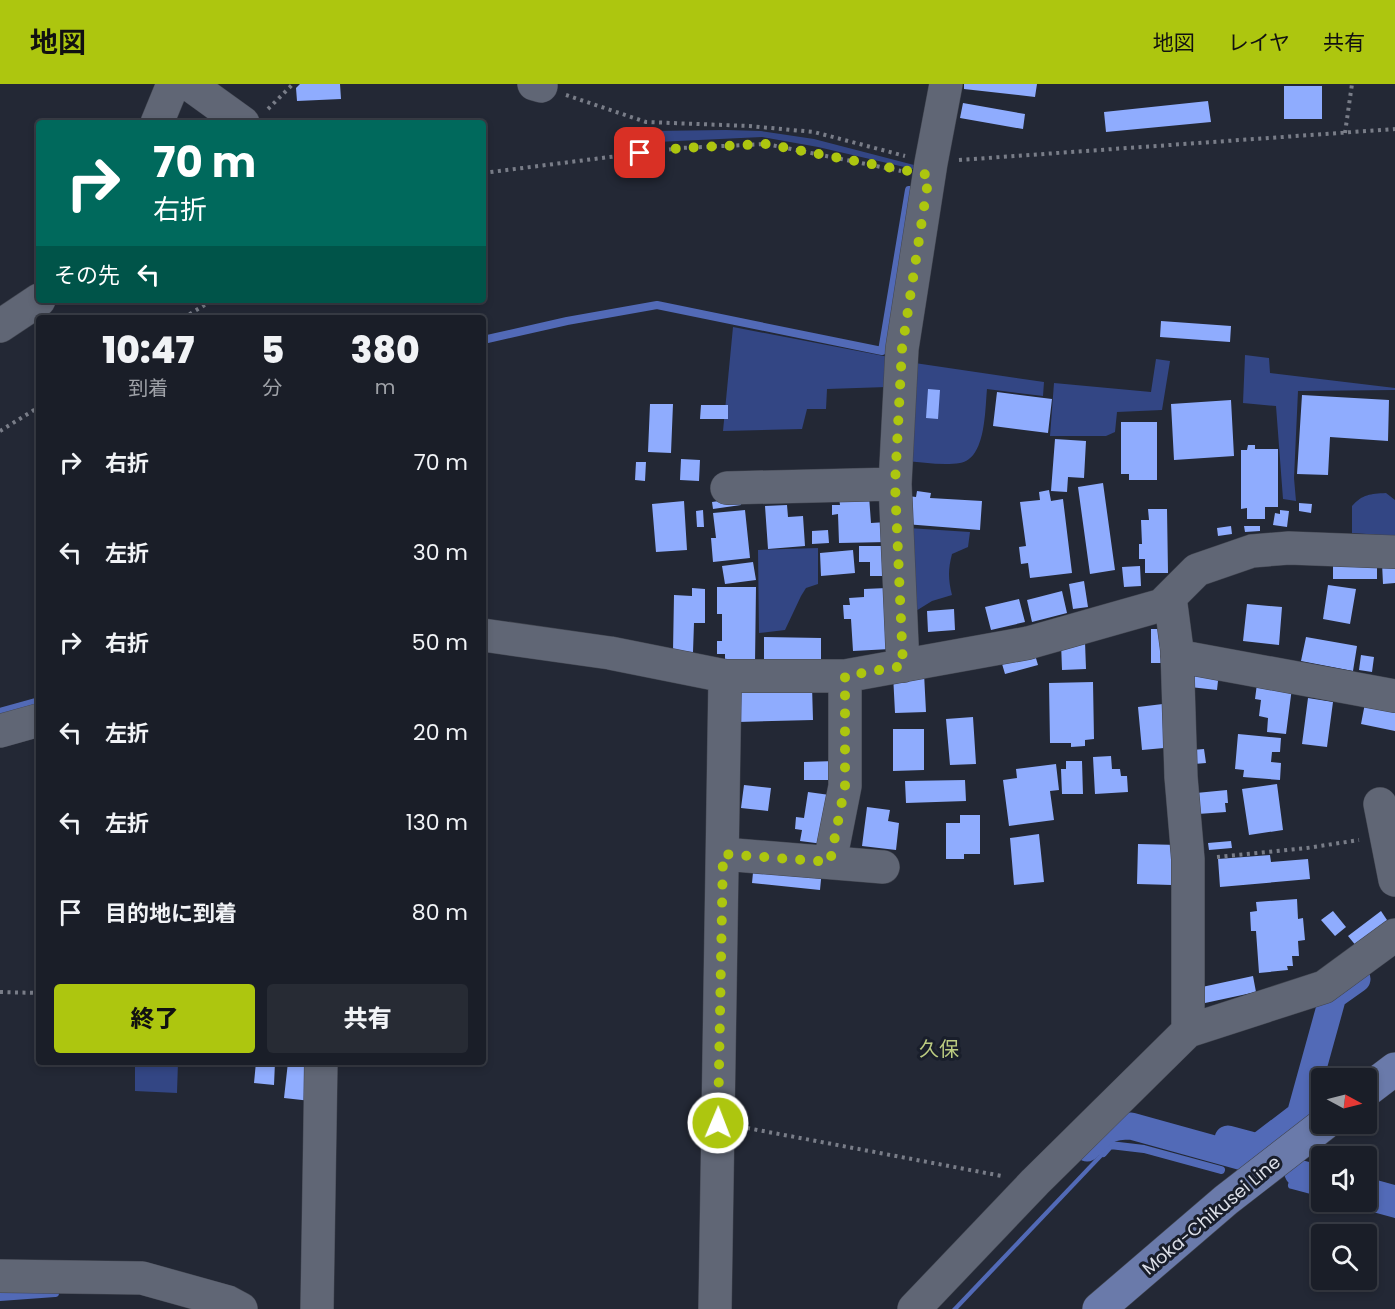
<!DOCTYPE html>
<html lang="ja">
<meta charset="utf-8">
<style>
body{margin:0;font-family:Poppins,"Noto Sans JP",sans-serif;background:#272b34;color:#f1f3f6;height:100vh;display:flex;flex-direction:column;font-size:22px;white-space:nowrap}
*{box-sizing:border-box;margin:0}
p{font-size:20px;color:#9fa2a8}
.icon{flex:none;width:33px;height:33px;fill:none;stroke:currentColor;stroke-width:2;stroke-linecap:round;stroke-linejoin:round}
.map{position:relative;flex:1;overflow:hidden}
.details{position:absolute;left:36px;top:231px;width:450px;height:750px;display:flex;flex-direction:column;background:#1a1e28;border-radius:6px;box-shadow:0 3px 9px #0003,0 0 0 2px #383c45}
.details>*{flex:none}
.hud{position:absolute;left:36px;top:36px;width:450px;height:183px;border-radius:6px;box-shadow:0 3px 9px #0003,0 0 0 2px #383c45;background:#00695c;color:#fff;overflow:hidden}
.needle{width:39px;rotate:97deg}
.tools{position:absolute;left:1311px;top:984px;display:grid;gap:12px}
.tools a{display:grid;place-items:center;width:66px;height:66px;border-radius:6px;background:#1a1e28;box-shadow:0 3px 9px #0003,0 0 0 2px #383c45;font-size:30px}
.pin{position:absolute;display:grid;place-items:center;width:51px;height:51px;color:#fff;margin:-26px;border-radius:12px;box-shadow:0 3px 9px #0006}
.me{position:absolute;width:66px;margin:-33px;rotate:1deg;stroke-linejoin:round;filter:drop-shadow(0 0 4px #0008)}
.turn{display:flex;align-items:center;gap:21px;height:126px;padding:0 18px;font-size:27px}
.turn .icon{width:78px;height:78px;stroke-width:2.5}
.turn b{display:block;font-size:42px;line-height:51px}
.then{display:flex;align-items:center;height:57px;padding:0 18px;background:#0003;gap:12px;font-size:22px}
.eta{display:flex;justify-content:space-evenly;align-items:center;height:102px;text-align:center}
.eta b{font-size:36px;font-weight:800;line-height:42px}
.button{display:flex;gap:12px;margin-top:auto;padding:12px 18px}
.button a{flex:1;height:69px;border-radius:6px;background:#adc60f;color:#111;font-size:24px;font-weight:800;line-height:69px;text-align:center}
.button a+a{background:#272b34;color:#f1f3f6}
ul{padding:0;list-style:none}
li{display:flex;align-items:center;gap:18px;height:90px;padding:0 18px}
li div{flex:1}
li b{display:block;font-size:22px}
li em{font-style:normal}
header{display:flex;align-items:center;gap:36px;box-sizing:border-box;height:84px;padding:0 30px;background:#adc60f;color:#111}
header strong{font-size:28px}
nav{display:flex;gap:33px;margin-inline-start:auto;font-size:21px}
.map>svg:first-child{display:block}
.green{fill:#334684}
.water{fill:#526ab7}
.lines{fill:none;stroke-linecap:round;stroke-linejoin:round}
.stream{stroke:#526ab7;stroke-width:8}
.canal{stroke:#526ab7;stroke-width:27}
.building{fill:#8facfe}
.minor-casing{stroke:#424651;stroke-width:34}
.major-casing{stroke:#424651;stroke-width:34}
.path{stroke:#797d88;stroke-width:4;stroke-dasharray:3 4.5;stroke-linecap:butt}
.minor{stroke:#606675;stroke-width:33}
.major{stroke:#6a7aaa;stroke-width:33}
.route{stroke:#adc60f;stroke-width:10;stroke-dasharray:0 18}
.labels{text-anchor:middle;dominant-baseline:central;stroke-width:6;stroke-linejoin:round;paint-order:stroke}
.street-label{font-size:18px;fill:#dbdee7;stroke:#191e2b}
.neighbourhood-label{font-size:20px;fill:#bccc81;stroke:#191e2b}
</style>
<header>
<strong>地図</strong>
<nav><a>地図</a><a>レイヤ</a><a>共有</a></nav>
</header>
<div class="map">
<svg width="1395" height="1225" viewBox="0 0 1395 1225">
<rect width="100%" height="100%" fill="#232835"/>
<path class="green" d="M726,46L761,47L814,55L914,81L913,85L818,63L762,53L657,58L652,47Z
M733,243L889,273L887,303L827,305L826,325H807L802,345L723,347Z
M1245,271L1269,274L1270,289L1395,304V306L1298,307L1294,394L1296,417L1283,415L1276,322L1243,319Z
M1156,275L1170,277L1162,326L1117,328L1115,348L1106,352H1050L1054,299L1151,308Z
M908,278L1044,298L1043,312L987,305C985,326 986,375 960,379C943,382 922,378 904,377Z
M1386,409L1395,416V452L1352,449V422C1363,410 1370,410 1386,409Z
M908,444L970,448L968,463L952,470C948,485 948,495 952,511L932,517L911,530Z
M818,464V500L806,504L801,512L785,546L759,549L758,466Z
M135,978H178L177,1009L135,1007Z"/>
<path class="water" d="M1110,1059L1111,1064L958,1225H952Z"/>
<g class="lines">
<path class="stream" d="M483,256L567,237L657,221L882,267L909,106
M0,628L39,617
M1103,1069L1110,1061L1144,1065L1221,1086
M1292,1101L1322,1109
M1351,1118L1395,1130
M0,1213L55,1209"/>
<path class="canal" d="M1228,1055L1258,1063L1300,1031L1333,912L1357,895
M1087,1064C1102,1048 1108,1042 1131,1042L1250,1075
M1298,1089L1322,1095
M1366,1107L1395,1115"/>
</g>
<path class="building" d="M300,0H340L341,15L297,17L296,4Z
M964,0H1037L1035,13L964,5Z
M1284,2H1322V35H1284Z
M1208,17L1211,38L1106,48L1104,28Z
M963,19L1025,30L1023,45L960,34Z
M1161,237L1231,242L1230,258L1160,253Z
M928,305L940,306L938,335L926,334Z
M997,308L1052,315L1048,349L993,342Z
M1302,311L1389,316L1388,357L1330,353L1328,391L1297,390Z
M1231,316L1234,372L1174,376L1171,320Z
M650,320H673L671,369L648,368Z
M701,321H728V335H700Z
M1121,338H1157V396H1129V390H1121Z
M1055,355L1086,357L1084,394L1068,393L1067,408L1051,407Z
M1248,361H1255V365H1278V423H1265V435H1247V424L1241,425V366H1247Z
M681,375L700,376L699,397L680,396Z
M636,378H646L645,397L635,396Z
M1103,399L1115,486L1090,490L1078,403Z
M1049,406L1051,417L1063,415L1072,489L1030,494L1028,479L1021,480L1019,463L1026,462L1020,418L1040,416L1039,408Z
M917,407L931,409L930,414L982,417L980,446L905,440L908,412L916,413Z
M869,412L871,439L887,438L888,458L839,459L838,430L832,431V421H840L839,414Z
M740,414L741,421L713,425L712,418Z
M684,417L687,466L656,468L652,420Z
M1299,419L1312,420L1311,429L1299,427Z
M787,421L788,433L803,432L805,462L768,465L765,422Z
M1148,425H1167L1168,489H1145V475H1139V460H1142L1141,436H1149Z
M703,426L704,443H697L696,427Z
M745,426L750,474L713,478L711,454H716L713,429Z
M1280,426L1289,427L1287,443L1273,441L1275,429L1280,430Z
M1231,442L1232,450L1218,452L1217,444Z
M1244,442H1260V447L1245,448Z
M828,446L829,459L812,460V447Z
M859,462H885V492H870V478H859Z
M853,466L855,489L821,492L820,469Z
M1333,473L1377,474V495H1333Z
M753,478L756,496L725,500L722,482Z
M1382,479H1395V499L1383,500Z
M1140,482L1141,502L1124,503L1122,483Z
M1084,497L1088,523L1073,525L1069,500Z
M1328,501L1356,505L1350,540L1323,535Z
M717,503H756L755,579H725V570H717V557H722V530H717Z
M692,504L705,505V539H694L693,568L673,567L674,511L692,512Z
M887,504L890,565L853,567L851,535H844L843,521H850L849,514L864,513V505Z
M1062,507L1067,529L1032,538L1027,516Z
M1019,515L1025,538L991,546L985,523Z
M1247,520L1282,523L1279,561L1243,557Z
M954,525L955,546L928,548L927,527Z
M1151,545H1170L1169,579H1151Z
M764,553L821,554V576L764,575Z
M1306,553L1357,562L1353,587L1301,577Z
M1061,558H1085L1086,585L1062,586Z
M1033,564L1038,581L1005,590L1000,573Z
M1361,571L1374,573L1372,588L1359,586Z
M1192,584L1225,597H1218L1217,606L1190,603Z
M924,589L926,628L895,629L893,590Z
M1258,592L1293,596L1286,650L1267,648L1268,634L1259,632L1261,616L1255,615Z
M1093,598L1094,655L1085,656V662L1071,663V659H1050L1049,599Z
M812,602L813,636L738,638V603Z
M1308,614L1333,618L1327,663L1302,660Z
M1366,614L1395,619V647L1361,640Z
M1171,619L1175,663L1142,666L1138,623Z
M973,633L976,680L950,681L946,635Z
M893,645H924V686L893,687Z
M1238,650L1281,654L1280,668H1272L1271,678L1281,679L1280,696L1243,693L1244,686L1235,685Z
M1204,665L1206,679L1194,680L1192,666Z
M1111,672L1112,685H1120L1121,692H1127L1128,708L1095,710L1093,673Z
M835,677V696H804V678Z
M1066,677H1082L1083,710H1062L1061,685H1066Z
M1056,680L1059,706L1050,707L1054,736L1009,742L1003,696L1017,694L1016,685Z
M965,696L966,717L906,719L905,697Z
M1277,700L1283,746L1249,751L1242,705Z
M744,701L771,704L768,727L741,724Z
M1227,706L1228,719H1225L1226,728L1198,730L1196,709Z
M808,708L837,712L831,761L800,757L802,746L795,745L796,733L804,734Z
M867,723L890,726L888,737L899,739L896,766L862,762Z
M960,731H980V770H964V775H946V739H960Z
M1039,750L1044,798L1014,801L1010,754Z
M1231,757L1232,764L1209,766L1208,759Z
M1138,760L1179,761L1172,801L1137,800Z
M1270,771L1271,778L1308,775L1310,795L1220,803L1218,775Z
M754,778L822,785L820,806L752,799Z
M1297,815L1298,835L1303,834L1305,856L1298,857L1299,872H1292L1293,882H1287L1288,886L1259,889L1256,847H1251L1250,828L1257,827L1256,818Z
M1333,827L1346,843L1335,852L1321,836Z
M1381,827L1389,839L1357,863L1348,852Z
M1253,892L1256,908L1205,919L1202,903Z
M256,978H275L274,1001L254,999Z
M288,978H316L311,1017L284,1014Z"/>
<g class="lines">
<g class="minor-casing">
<path id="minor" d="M189,0L243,39
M534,0L541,2
M157,39L173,0
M0,242L39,216
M727,404L895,400
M1170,513L1177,566L1181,693L1188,775V947
M483,551L610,569L725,592H845L1028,559L1162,521L1197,486L1252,467L1289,464L1395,468
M1177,572L1395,612
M903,582L895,400L902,265L931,79L946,0
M0,647L39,636
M1380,720L1395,796
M723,770L883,783
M830,778L845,702V592
M0,1192L142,1194L228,1218L241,1225
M317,1225L321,978
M715,1225L725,592
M914,1225L1035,1098L1188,947L1324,903L1395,851"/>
</g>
<g class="major-casing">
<path id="major" d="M1366,1007L1395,985
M1099,1225L1226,1116L1324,1040"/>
</g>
<path class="path" d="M566,11L646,38L749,42L814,48L905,72
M268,25L293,0
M1345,49L1352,0
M959,76L1395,45
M483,89L681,64L766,60L901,87
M183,234L213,216
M0,347L39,323
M1217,773L1307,764L1359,756
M0,908L39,909
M747,1044L1002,1092"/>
<use href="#minor" class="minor"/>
<use href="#major" class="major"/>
</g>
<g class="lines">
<path class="route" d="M640,69L681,64L766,60L929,91L902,265L895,400L903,582L845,592V702L830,778L723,770L718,1039"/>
</g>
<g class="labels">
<g class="street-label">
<text transform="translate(1211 1131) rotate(-40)">Moka-Chikusei Line</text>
</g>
<g class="neighbourhood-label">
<text x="939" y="965">久保</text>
</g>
</g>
</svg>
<div class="tools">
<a><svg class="needle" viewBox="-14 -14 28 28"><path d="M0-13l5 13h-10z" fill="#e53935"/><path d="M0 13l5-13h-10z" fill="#9fa2a8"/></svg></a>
<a><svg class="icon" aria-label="sound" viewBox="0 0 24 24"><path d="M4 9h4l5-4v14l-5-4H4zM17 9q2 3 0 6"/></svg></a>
<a><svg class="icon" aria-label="search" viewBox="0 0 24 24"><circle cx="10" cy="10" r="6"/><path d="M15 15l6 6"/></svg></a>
</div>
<div class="pin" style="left:640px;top:69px;background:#d93025"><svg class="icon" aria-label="arrive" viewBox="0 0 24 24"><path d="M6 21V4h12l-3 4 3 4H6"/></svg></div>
<svg class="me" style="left:718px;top:1039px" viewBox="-20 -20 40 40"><circle r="17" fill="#adc60f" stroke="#fff" stroke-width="3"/><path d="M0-11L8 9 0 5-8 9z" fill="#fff"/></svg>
<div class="hud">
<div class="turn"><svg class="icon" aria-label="right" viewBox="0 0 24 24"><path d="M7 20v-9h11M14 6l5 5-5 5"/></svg><div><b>70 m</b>右折</div></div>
<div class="then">その先<svg class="icon" aria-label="left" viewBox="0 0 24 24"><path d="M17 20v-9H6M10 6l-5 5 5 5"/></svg></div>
</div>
<section class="details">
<div class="eta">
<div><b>10:47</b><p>到着</p></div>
<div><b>5</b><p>分</p></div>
<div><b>380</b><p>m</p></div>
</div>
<ul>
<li><svg class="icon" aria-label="right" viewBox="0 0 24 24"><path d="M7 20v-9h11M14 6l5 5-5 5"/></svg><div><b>右折</b></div><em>70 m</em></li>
<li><svg class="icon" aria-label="left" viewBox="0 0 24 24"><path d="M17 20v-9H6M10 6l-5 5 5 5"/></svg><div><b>左折</b></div><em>30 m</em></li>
<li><svg class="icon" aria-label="right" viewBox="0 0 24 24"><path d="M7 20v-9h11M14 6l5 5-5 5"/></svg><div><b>右折</b></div><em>50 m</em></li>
<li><svg class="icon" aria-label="left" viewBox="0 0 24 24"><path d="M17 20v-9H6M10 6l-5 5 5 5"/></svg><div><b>左折</b></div><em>20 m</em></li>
<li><svg class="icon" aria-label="left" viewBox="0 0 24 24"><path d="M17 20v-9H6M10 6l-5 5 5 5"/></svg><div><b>左折</b></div><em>130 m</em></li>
<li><svg class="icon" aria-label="arrive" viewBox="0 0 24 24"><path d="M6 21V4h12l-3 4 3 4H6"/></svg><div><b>目的地に到着</b></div><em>80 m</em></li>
</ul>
<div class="button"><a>終了</a><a>共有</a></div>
</section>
</div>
